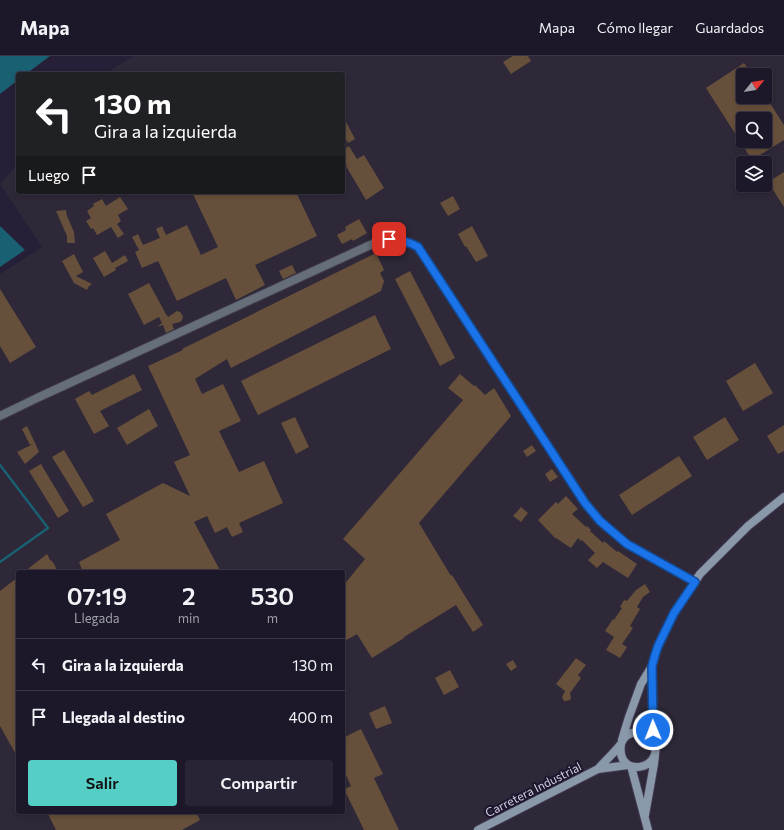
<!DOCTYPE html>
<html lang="es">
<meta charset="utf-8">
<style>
body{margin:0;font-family:Commissioner,sans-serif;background:#292435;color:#f1f3f6;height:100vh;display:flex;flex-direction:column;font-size:15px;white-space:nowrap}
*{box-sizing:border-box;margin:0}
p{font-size:13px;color:#a09fa8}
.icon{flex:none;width:22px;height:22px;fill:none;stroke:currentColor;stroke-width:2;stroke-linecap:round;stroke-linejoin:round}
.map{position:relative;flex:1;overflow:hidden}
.drawer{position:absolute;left:16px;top:514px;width:329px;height:244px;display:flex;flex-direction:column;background:#1c1729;border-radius:4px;box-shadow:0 2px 6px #0003,0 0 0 1px #3a3646}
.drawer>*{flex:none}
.banner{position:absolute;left:16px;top:16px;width:329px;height:122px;border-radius:4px;box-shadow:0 2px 6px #0003,0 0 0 1px #3a3646;background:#202124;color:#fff;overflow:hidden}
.needle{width:26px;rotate:60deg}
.fabs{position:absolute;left:736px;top:12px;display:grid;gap:8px}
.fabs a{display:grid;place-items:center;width:36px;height:36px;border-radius:4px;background:#1c1729;box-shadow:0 2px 6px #0003,0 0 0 1px #3a3646;font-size:20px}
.pin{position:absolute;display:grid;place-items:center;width:34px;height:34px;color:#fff;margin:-17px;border-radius:8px;box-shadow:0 2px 6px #0006}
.me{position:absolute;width:44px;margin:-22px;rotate:359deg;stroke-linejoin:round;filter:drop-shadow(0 0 3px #0008)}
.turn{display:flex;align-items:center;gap:14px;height:84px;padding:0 12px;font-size:18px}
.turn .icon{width:52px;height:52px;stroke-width:2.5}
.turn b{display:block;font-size:28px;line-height:34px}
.then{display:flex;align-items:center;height:38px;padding:0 12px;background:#0003;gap:8px;font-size:15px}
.eta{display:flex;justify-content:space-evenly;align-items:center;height:68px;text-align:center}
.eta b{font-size:24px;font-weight:600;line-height:28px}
.action{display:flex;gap:8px;margin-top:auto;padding:8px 12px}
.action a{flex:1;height:46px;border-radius:4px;background:#55cec5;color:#111;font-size:16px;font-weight:600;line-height:46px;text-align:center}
.action a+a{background:#292435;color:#f1f3f6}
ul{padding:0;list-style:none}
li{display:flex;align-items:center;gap:12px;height:52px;padding:0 12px;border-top:1px solid #3a3646}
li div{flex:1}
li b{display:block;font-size:15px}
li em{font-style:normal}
header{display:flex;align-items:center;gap:24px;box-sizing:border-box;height:56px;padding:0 20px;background:#1c1729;border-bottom:1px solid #3a3646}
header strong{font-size:19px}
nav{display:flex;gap:22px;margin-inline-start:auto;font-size:14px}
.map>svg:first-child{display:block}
.industrial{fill:#2e2838;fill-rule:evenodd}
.water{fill:#196073}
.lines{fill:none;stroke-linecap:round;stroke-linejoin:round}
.stream{stroke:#196073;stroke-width:2.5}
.building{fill:#67503b;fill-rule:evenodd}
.street-casing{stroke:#423b52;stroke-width:10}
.secondary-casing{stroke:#423b52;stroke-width:10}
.street{stroke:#656e79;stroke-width:8}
.secondary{stroke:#8a99aa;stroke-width:8}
.route-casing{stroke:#114b97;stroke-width:10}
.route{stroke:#1a73e8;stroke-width:7}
.labels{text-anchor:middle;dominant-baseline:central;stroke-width:4;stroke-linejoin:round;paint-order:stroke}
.street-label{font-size:12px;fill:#d3cfe0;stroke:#1d162d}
</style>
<header>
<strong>Mapa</strong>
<nav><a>Mapa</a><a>Cómo llegar</a><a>Guardados</a></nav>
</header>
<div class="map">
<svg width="784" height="774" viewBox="0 0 784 774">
<rect width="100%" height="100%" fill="#261f37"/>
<path class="industrial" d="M134,0H784V774H0V218L42,191L0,128L18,107V136H343V18H104ZM743,19H765V41H743ZM743,63H765V85H743ZM743,107H765V129H743ZM18,516H343V756H18Z"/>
<path class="water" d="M0,0H50L26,18H18V24L0,38Z
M0,170L25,194L0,211Z"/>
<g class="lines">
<path class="stream" d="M0,409L48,472L0,506"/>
</g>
<path class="building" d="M513,0H528L531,5L511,18L503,6Z
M744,7L752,19H743V41H766L784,69V84L752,104L706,32ZM743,63H765V85H743Z
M343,60L355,83L348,87L343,78Z
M349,90L357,103L364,99L384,132L366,144L346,110H347L343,103V94Z
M784,116V151L768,126Z
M192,136H296L317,180L255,209L265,229L236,244L226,222L177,245L158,205L142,212L135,196L139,194L132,181L138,178L143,189L160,182L156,173L162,170L166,179L187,169L201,199L218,191Z
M453,140L460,153L448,160L440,147Z
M120,141L128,153L118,159L121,165L117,168L124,178L118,182L111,171L97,179L93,172L91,173L86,165L91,162L87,155L94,150L93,148L102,143L106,150Z
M66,154L67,160L74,176L75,187H67V180L56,155Z
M359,163L367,177L353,185L352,183L342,188L337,179L346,174L345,171Z
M472,170L488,200L476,206L466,190L465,191L458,178Z
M105,195L112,207L125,199L128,205L115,212L116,214L104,221L93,202Z
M376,197L384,214L380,217L384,225L381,235L231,312L227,303L195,323L202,338L223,328L241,365L219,375L239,416L264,405L283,447L239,467L243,476L232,481L227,471L215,477L207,460L194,466L221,516H83L79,506L120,484L106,458L163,427L190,440L174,406L190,399L148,310L183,294L182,293Z
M74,198L83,216L76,220L92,228L89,230L87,234L74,227L62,205Z
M292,209L296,217L283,223L279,215Z
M410,215L455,302L440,310L395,223Z
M149,227L167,260V259L168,261L177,255L180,256L183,260L182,264L180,266L172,268L174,273L166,277L163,269L157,271L162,267L159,261L144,269L128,238Z
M0,233L36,291L10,307L0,290Z
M375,259L391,293L258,359L241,325Z
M755,307L773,337L743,355L726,325Z
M134,318L142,334L100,355L109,370L94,378L75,343L89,335L92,339Z
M460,318L474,330L475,329L485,339L494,332L511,360L419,467L451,520L452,519L483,569L473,576L456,549L404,581V582L372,602L357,578L343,586V530L365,503L343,483L463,344L448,332Z
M149,353L158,370L127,389L117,372Z
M295,361L309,391L296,398L281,367Z
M725,361L739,384L707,404L693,381Z
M784,369V395L778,398L767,380Z
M27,370L35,387L30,389L22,373Z
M35,387L39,396L25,408L17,396Z
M532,389L536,395L527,401L523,395Z
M64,394L94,445L83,451L52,401Z
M679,400L692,420L632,459L619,439Z
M41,408L69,455L58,462L29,415Z
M552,413L558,421L550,426L545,418Z
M566,440L578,453L572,458L586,471L587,470L591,474L590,475L603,487L604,485L617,496L618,495L637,508L628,522L603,506L597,512L588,504L595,497L582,484L581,485L578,482L571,492L556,482H555L538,464L556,446L558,448Z
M521,451L528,457L521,466L513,460Z
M47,498L50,504L53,506L58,516H24Z
M18,521V702L0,670V535Z
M645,528L650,536L643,541L637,551L640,553L630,570L633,572L622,588L627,591L620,602L606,594L614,581L605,575L613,563L614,564L622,552L620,551L624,544L627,545L636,534Z
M576,602L586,609L578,619L581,622L570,637L571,642L570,644L566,645H564L562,641L565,635L556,628Z
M513,604L517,611L511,615L506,608Z
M450,614L459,631L444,639L435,622Z
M385,650L392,667L376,673L369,657Z
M361,673L383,718L374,722L399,774H364L344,733L351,730L343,713V682Z
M47,756H196L200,764L182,774H56Z"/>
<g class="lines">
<g class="street-casing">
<path id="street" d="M0,360L37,342L379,185C396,182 403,183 418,191L585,447L600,465L627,488L695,526"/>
</g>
<g class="secondary-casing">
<path id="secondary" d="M622,684L629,661L641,628L652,610
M654,688L653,659L652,610L658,590L674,557L700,518L748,470L784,441
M631,710L648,774
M598,713C605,705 614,697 621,688C622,685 624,682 626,680C635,673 649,677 654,688C664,713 616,724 621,688
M645,759L654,708L655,699
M478,774L598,713L628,709"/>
</g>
<use href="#street" class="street"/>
<use href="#secondary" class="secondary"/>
</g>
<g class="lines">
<g class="route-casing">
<path id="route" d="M389,183C401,184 407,185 418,191L585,447L600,465L627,488L695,526L674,557L658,590L655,599L652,610L653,674"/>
</g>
<use href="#route" class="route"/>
</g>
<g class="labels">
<g class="street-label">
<text transform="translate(533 733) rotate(-27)">Carretera Industrial</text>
</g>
</g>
</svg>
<div class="fabs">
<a><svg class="needle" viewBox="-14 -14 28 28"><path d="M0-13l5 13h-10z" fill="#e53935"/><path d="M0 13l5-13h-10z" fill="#a09fa8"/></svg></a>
<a><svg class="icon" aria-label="search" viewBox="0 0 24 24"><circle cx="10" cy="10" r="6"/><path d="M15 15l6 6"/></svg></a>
<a><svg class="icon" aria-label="layers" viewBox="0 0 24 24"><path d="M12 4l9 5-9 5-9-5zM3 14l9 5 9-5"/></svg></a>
</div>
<div class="pin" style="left:389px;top:183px;background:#d93025"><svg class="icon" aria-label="arrive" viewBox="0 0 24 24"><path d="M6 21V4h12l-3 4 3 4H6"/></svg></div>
<svg class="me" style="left:653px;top:674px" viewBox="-20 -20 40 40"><circle r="17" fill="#1a73e8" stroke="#fff" stroke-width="3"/><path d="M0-11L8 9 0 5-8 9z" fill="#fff"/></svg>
<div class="banner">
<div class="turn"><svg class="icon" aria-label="left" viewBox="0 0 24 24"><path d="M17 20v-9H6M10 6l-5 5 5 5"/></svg><div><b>130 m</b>Gira a la izquierda</div></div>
<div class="then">Luego<svg class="icon" aria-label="arrive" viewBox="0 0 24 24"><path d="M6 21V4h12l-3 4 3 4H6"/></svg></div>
</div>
<section class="drawer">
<div class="eta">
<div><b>07:19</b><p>Llegada</p></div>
<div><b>2</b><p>min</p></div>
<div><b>530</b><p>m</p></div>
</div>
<ul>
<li><svg class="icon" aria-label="left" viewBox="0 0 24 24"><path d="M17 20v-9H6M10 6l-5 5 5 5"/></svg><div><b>Gira a la izquierda</b></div><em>130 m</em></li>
<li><svg class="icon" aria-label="arrive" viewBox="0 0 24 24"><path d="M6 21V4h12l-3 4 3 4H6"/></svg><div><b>Llegada al destino</b></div><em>400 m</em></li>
</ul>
<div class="action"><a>Salir</a><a>Compartir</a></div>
</section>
</div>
